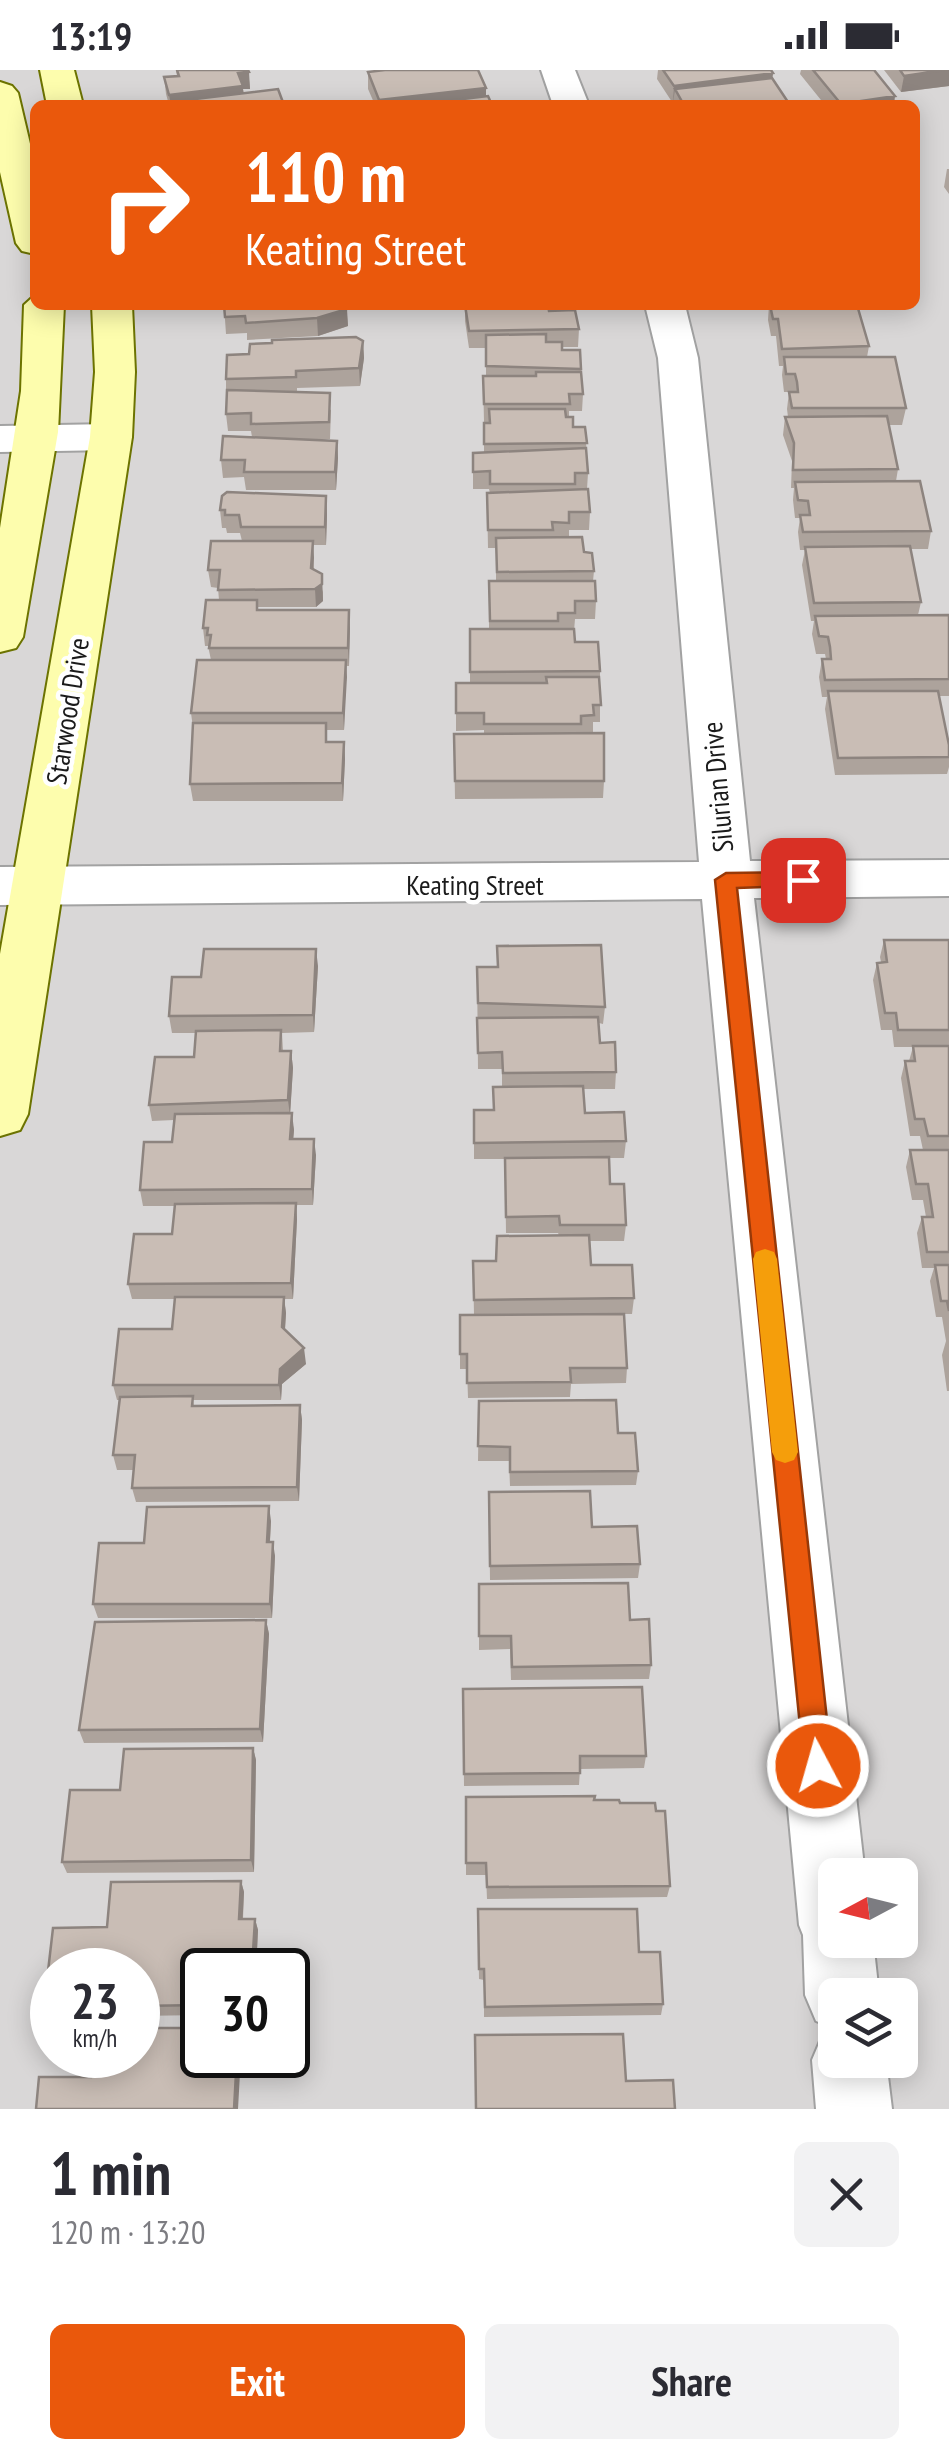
<!DOCTYPE html>
<meta charset="utf-8">
<style>
body{margin:0;font-family:"PT Sans Narrow",sans-serif;background:#f2f2f3;color:#2b2b33;height:100vh;display:flex;flex-direction:column;font-size:38px;white-space:nowrap}
*{box-sizing:border-box;margin:0}
p{font-size:32px;color:#7c7c81}
.icon{flex:none;width:55px;height:55px;fill:none;stroke:currentColor;stroke-width:2;stroke-linecap:round;stroke-linejoin:round}
.map{position:relative;height:2039px;overflow:hidden}
.side{display:flex;flex-direction:column;background:#fff;flex:1}
.side>*{flex:none}
.banner{position:absolute;left:30px;top:30px;width:890px;height:210px;border-radius:15px;box-shadow:0 5px 25px #0003;background:#ea580c;color:#fff;overflow:hidden}
.needle{width:65px;rotate:263deg}
.buttons{position:absolute;left:818px;top:1788px;display:grid;gap:20px}
.buttons a{display:grid;place-items:center;width:100px;height:100px;border-radius:15px;background:#fff;box-shadow:0 5px 25px #0003;font-size:50px}
.speed{position:absolute;left:30px;top:1878px;display:flex;gap:20px;font-size:50px;font-weight:700;text-align:center}
.speed>*{display:grid;place-content:center;width:130px;height:130px;border-radius:50%;background:#fff;box-shadow:0 5px 25px #0003;line-height:1}
.speed small{font-size:25px;font-weight:400}
.speed .limit{border:5px solid #111;border-radius:15px;background:#fff;color:#111}
.pin{position:absolute;display:grid;place-items:center;width:85px;height:85px;color:#fff;margin:-42px;border-radius:20px;box-shadow:0 5px 15px #0006}
.me{position:absolute;width:110px;margin:-55px;rotate:354deg;stroke-linejoin:round;filter:drop-shadow(0 0 8px #0008)}
.turn{display:flex;align-items:center;gap:35px;height:210px;padding:0 50px;font-size:45px}
.turn .icon{width:130px;height:130px;stroke-width:2.5}
.turn b{display:block;font-size:70px;line-height:85px}
.round{display:grid;place-items:center;flex:none;width:105px;height:105px;border-radius:15px;background:#f2f2f3}
.headline{display:flex;align-items:center;justify-content:space-between;height:170px;padding:0 50px}
h1{font-size:60px;font-weight:700;line-height:75px}
.primary-button{display:flex;gap:20px;margin-top:auto;padding:20px 50px}
.primary-button a{flex:1;height:115px;border-radius:15px;background:#ea580c;color:#fff;font-size:40px;font-weight:700;line-height:115px;text-align:center}
.primary-button a+a{background:#f2f2f3;color:#2b2b33}
.status{display:flex;justify-content:space-between;align-items:center;height:70px;padding:0 50px;background:#fff;direction:ltr}
.status svg{height:28px;fill:currentColor}
.map>svg:first-child{display:block}
.residential{fill:#d9d7d7;fill-rule:evenodd}
.lines{fill:none;stroke-linecap:round;stroke-linejoin:round}
.street-casing{stroke:#a2a2a2;stroke-width:4}
.secondary-casing{stroke:#6c7300;stroke-width:4}
.street{fill:#fff;fill-rule:evenodd}
.secondary{fill:#fdfdad;fill-rule:evenodd}
.wall{fill:#ada39c}
.shaded-wall{fill:#8d847f}
.building{fill:#c9bdb5;stroke:#8d847f;stroke-width:2.5}
.route{fill:#ea580c;stroke:#983908;stroke-width:2.5}
.slow{fill:#f59e0b}
.labels{text-anchor:middle;dominant-baseline:central;stroke-width:9;stroke-linejoin:round;paint-order:stroke}
.street-label{font-size:28px;fill:#1b1b1b;stroke:#fff}
</style>
<div class="status"><b>13:19</b><svg viewBox="0 0 49 12"><path d="M0 12V9h3v3zM5 12V6h3v6zM10 12V3h3v9zM15 12V0h3v12zM26 1h20v11H26zM47 4h2v5h-2z"/></svg></div>
<div class="map">
<svg width="949" height="2039" viewBox="0 0 949 2039">
<rect width="100%" height="100%" fill="#ede8df"/>
<path class="residential" d="M0,0H949V2039H0ZM35,35H915V235H35ZM835,1805H900V1870H835ZM52,1900H138V1985H52ZM202,1900H288V1985H202ZM835,1925H900V1990H835Z"/>
<g class="lines">
<g class="street-casing">
<path id="street" d="M541,0H575L589,35H553Z
M645,235H685L698,288L750,791L949,790V826L754,828L865,1805H835V1870H873L879,1925H835V1990H886L892,2039H816L812,1990L823,1964L835,1959L816,1951L805,1925L803,1865L799,1855L702,829L0,835V797L699,792L658,288Z
M111,354L126,358L132,367L126,376L111,380L0,382V356Z"/>
</g>
<g class="secondary-casing">
<path id="secondary" d="M40,0H74L83,35H47Z
M0,12L12,16L18,23L35,95V184L22,181L16,173L0,102Z
M35,225V235H64L58,362L23,567L16,578L0,582V458L21,321L24,235Z
M92,235H132L135,302L132,367L28,1044L20,1060L0,1066V884L90,367L95,302Z"/>
</g>
<use href="#street" class="street"/>
<use href="#secondary" class="secondary"/>
</g>
<path class="wall" d="M176,0H248L250,19H243L244,23L284,35H169L166,24L164,7L177,6Z
M658,0H771L773,3L772,8L790,35H674L657,9Z
M801,0H874L894,35H825L800,4Z
M884,0H949V16L901,22Z
M368,2L486,18V26L492,35H375L368,19Z
M947,99H949V124L944,117Z
M224,235H346L348,256L318,266L247,270V263L226,264Z
M465,235L549,241L579,259L578,277H562V280H580L583,324L582,341H569V347L573,357H585L588,403L587,419L590,442L589,460H569V467L584,482L594,501L593,511L596,531L595,549H575L574,561L575,572L600,601V652H593V663L604,711L603,728L455,729L454,664H484V660L456,661V613H470V559H489V511H496V478H488L487,423H490L489,419H473V383L484,382V353H489L484,352L483,306H486V278H469L465,251Z
M769,235H857L869,276L867,287L906,338L902,355H889L898,399L896,411L931,461L928,479H910L921,532L918,545H949V626H939L949,675V697L947,704L835,705L825,639L827,627H822L819,607L822,589H826L825,584H816L812,564L814,551H811L802,495L805,480H800L798,462L800,448H795L793,430L794,418H791L792,391L783,365L785,347H788L787,339L789,322H793H784L782,305L783,296H779L776,266H771L768,250Z
M363,271L364,288L360,316L297,318V322L331,340L330,369L316,370L337,371L338,388L336,420H246L244,407L223,408L221,390L252,367L251,361H228L226,344V309L249,284Z
M326,426L327,444L326,475H313L314,500L323,522V531L316,537H258V540H349V596H346L344,660H326L327,672H344L345,689L343,731H193L190,714L193,658L191,643L211,590L208,576H205L203,558L219,530L218,518L211,517L208,500L242,471L240,463H227L226,458H222L220,440Z
M884,870H949V1321H947L942,1285L946,1271L942,1247H936L930,1211L934,1198H922L917,1163L922,1147H926L923,1130H912L906,1097L910,1080H923L920,1066H910L901,1008L905,991H909L913,977H894L892,960H881L873,910L877,893L881,892L880,887Z
M497,876L605,937L603,954L599,953L600,973L616,1002L615,1019H583L585,1043L626,1071L624,1088H609L610,1114L626,1155L624,1171H590L591,1195L634,1228L632,1244H624L627,1298L626,1313L571,1314L570,1327L468,1328L467,1299H460V1245H474L473,1191H496L559,1165L558,1163H506L505,1089H474V1040H493L502,1017V999H478L477,897H497Z
M318,896L314,962L282,963L283,981H291L293,998L290,1043L294,1060L293,1069L316,1085L313,1135H296L297,1149L293,1229H284L286,1243L285,1260L306,1294L282,1314L281,1330H193L194,1336L300,1335L302,1350L299,1431L136,1432L132,1418L134,1400H117L113,1385L119,1330H117L113,1315L172,1259L175,1229H132L128,1214L172,1164L175,1136H143L140,1120L172,1072L174,1050L152,1051L149,1035L194,987L196,963H172L169,946L201,907Z
M479,1331L618,1363L638,1401L636,1415L510,1416L509,1391H478Z
M489,1422L592,1457L640,1494L638,1508L490,1510Z
M271,1451L270,1472L275,1486L272,1548H98L93,1534L144,1473Z
M479,1514L630,1550L651,1595L649,1609L511,1610L510,1579L479,1580Z
M266,1550L269,1564L263,1672L84,1673L79,1660Z
M463,1619L646,1686L644,1698L580,1699L579,1715L464,1716Z
M253,1678L256,1690L254,1802L67,1803L62,1792L120,1720Z
M466,1727L594,1730L620,1733L656,1741L670,1816L667,1827L487,1829L486,1805H466Z
M241,1811L244,1822L243,1849H255L258,1860L256,1900H202V1945L138,1946V1900H52V1947H50L44,1936L53,1858L107,1857L111,1812Z
M478,1839L639,1882L663,1934L661,1945L484,1947V1910L479,1909Z"/>
<path class="shaded-wall" d="M944,0H949V16L901,22L904,6Z
M249,2L250,19H243L244,33L187,30L188,35H171L169,25L238,3Z
M773,3L771,20L675,19L673,33L674,16Z
M486,18V35H379V30Z
M895,26L894,35H841Z
M347,239L348,256L318,266L317,248Z
M363,271L364,288L360,316L359,298Z
M337,371L338,388L336,420L335,402Z
M326,426L327,444L326,475L325,457Z
M313,471L314,488L312,516L311,498Z
M322,504L323,531L316,537L315,519Z
M349,540L350,558L349,596L348,578Z
M346,590L347,607L344,660L343,643Z
M344,672L345,689L343,731L342,713Z
M316,879L318,896L314,962L313,945Z
M291,981L293,998L290,1046L288,1030Z
M292,1043L294,1060L292,1085L290,1069Z
M314,1069L316,1085L313,1135L312,1119Z
M296,1133L297,1149L293,1229L291,1213Z
M284,1227L286,1243L284,1273L282,1257Z
M304,1278L306,1294L282,1314L281,1330L279,1315L280,1299Z
M300,1335L302,1350L299,1431L297,1417Z
M269,1436L271,1451L269,1486L267,1472Z
M273,1472L275,1486L272,1548L270,1534Z
M266,1550L269,1564L263,1672L260,1659Z
M253,1678L256,1690L254,1802L251,1790Z
M241,1811L244,1822L242,1860L239,1849Z
M255,1849L258,1860L256,1900H253Z
M237,1985H241L238,2039H234Z"/>
<path class="building" d="M177,0H248L249,2L238,3L243,16L169,25L164,7L179,6Z
M385,0H478L486,18L379,30L368,2Z
M663,0H771L773,3L674,16Z
M813,0H874L895,26L841,34Z
M900,0H944L904,6Z
M772,8L790,35H684L675,19Z
M278,19L284,35H189L187,30Z
M488,26L492,35H413Z
M224,235H346L347,239L317,248L246,253L245,246L225,247Z
M465,235H548L549,241L575,240L579,259L469,261Z
M770,235H857L869,276L782,279L778,249H773Z
M546,264V272H562V280H580L581,299L486,296V265Z
M356,267L363,271L359,298L296,301V307L226,309L227,285L249,284L250,274L272,273V270Z
M784,287H895L906,338H792L789,322H798L797,312L795,304H786Z
M536,302H581L583,324H569L570,334H484L483,306H536Z
M227,320L330,323L329,352L251,354V343L226,344Z
M489,339H565L566,347H573V357H585L587,373L484,374V353H490Z
M887,346L898,399L793,400L794,373L785,347Z
M223,366L337,371L335,402H244L245,390H221Z
M586,378L588,403H575V414H490V401L473,402V383Z
M920,411L931,461L803,462L800,445H810L808,431L798,430L795,412Z
M588,419L590,442H569V453L552,452L553,460H488L487,423Z
M227,422L326,426L325,457H241L239,445H225V440H220L222,426Z
M582,467L584,482L592,483L594,501L497,502L496,468Z
M211,471H313L311,498L322,504V514L315,519L218,520L220,500H208Z
M910,476L921,532L814,533L805,477Z
M489,511H595L596,531H575V543H558V551H490Z
M206,530H257V540H349L348,578H209L211,565H207L208,558H203Z
M949,545V609L825,610L822,589H831L830,577L828,567L819,566L815,546Z
M470,559H574L575,572H598L600,601L470,602Z
M197,590H346L343,643H191Z
M546,607H599L601,635H593L594,645L581,646V654H484V643H456V613H547Z
M828,621H938L949,675V687L838,688Z
M193,653H326V672H344L342,713L190,714Z
M604,663V711H455L454,664Z
M884,870H949V960H898L896,943H885L877,893L887,892Z
M601,875L605,937L478,933L477,897H498L497,876Z
M204,879H316L313,945L169,946L172,907H201Z
M598,947L600,973L615,972L616,1002L503,1003L502,982L478,983L477,948Z
M281,960L280,981H291L288,1030L149,1035L155,987H194L196,961Z
M913,976H949V1066H928L924,1049H915L905,991H915Z
M583,1016L585,1043L624,1042L626,1071L474,1073V1040H494L493,1017Z
M292,1043L290,1069H314L312,1119L140,1120L144,1072H172L175,1044Z
M910,1080H949V1182H927L922,1147H933L928,1114H916Z
M609,1087L610,1114H624L626,1155H560L559,1146L506,1147L505,1088Z
M296,1133L291,1213L128,1214L134,1164H172L175,1134Z
M589,1165L591,1195H632L634,1228L474,1230L473,1191H496L497,1166Z
M935,1195H949V1241L947,1231H941Z
M175,1227H284L282,1257L304,1278L280,1299L279,1315H113L119,1259H172Z
M624,1244L627,1298H570L571,1312L467,1313V1284H460V1245Z
M193,1326L192,1336L300,1335L297,1417L132,1418L135,1385H113L120,1327Z
M616,1330L618,1363H635L638,1401L510,1402V1377L478,1376L479,1331Z
M590,1421L592,1457L637,1456L640,1494L490,1496L489,1422Z
M269,1436L267,1472H273L270,1534H93L99,1473H144L147,1437Z
M628,1513L630,1550L649,1549L651,1595L512,1597L511,1566H479V1514Z
M266,1550L260,1659L79,1660L95,1552Z
M642,1617L646,1686H580V1703L464,1704L463,1619Z
M253,1678L251,1790L62,1792L70,1720H120L124,1679Z
M595,1726L594,1730H619L620,1733H655L656,1741H665L670,1816L487,1817L486,1793H466V1727Z
M241,1811L239,1849H255L252,1898L202,1900V1935L138,1936V1900H52V1936H44L53,1858L107,1857L111,1812Z
M478,1839H637L639,1882H660L663,1934L485,1937L484,1899H479Z
M138,1958H202V1985H237L234,2039H36L39,2007H91L93,1985H138Z
M623,1964L626,2011L673,2010L675,2039H476L475,1965Z"/>
<path class="route" d="M803,802L811,804L814,810L811,815L737,818L832,1696L828,1706L818,1710L808,1706L804,1696L715,810L726,803Z"/>
<path class="slow" d="M765,1179L774,1182L777,1189L798,1382L794,1390L785,1393L776,1390L772,1382L753,1189L756,1182Z"/>
<g class="labels">
<g class="street-label">
<text transform="translate(67 641) rotate(-81)">Starwood Drive</text>
<text transform="translate(717 717) rotate(-95)">Silurian Drive</text>
<text x="475" y="814">Keating Street</text>
</g>
</g>
</svg>
<div class="buttons">
<a><svg class="needle" viewBox="-14 -14 28 28"><path d="M0-13l5 13h-10z" fill="#e53935"/><path d="M0 13l5-13h-10z" fill="#7c7c81"/></svg></a>
<a><svg class="icon" aria-label="layers" viewBox="0 0 24 24"><path d="M12 4l9 5-9 5-9-5zM3 14l9 5 9-5"/></svg></a>
</div>
<div class="speed"><div>23<small>km/h</small></div><div class="limit">30</div></div>
<div class="pin" style="left:803px;top:810px;background:#d93025"><svg class="icon" aria-label="arrive" viewBox="0 0 24 24"><path d="M6 21V4h12l-3 4 3 4H6"/></svg></div>
<svg class="me" style="left:818px;top:1696px" viewBox="-20 -20 40 40"><circle r="17" fill="#ea580c" stroke="#fff" stroke-width="3"/><path d="M0-11L8 9 0 5-8 9z" fill="#fff"/></svg>
<div class="banner">
<div class="turn"><svg class="icon" aria-label="right" viewBox="0 0 24 24"><path d="M7 20v-9h11M14 6l5 5-5 5"/></svg><div><b>110 m</b>Keating Street</div></div>
</div>
</div>
<section class="side">
<div class="headline"><div><h1>1 min</h1><p>120 m · 13:20</p></div><a class="round"><svg class="icon" aria-label="close" viewBox="0 0 24 24"><path d="M6 6l12 12M18 6L6 18"/></svg></a></div>
<div class="primary-button"><a>Exit</a><a>Share</a></div>
</section>
